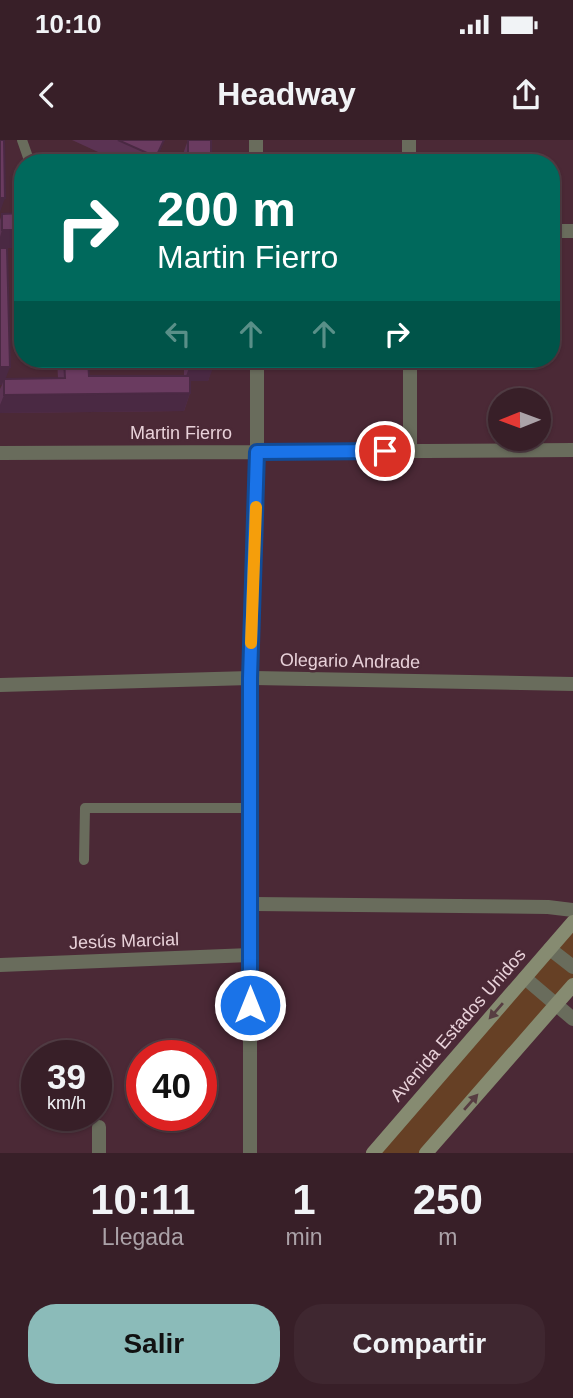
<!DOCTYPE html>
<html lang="es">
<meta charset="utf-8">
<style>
body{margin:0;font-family:Arial,sans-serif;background:#3f2730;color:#f1f3f6;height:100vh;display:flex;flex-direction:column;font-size:26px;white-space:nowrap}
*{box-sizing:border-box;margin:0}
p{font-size:23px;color:#aba2a8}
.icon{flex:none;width:38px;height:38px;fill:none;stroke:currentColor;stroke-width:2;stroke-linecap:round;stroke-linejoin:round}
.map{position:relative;height:1013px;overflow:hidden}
.details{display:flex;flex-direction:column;background:#381f28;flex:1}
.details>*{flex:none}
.guide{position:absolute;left:14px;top:14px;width:546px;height:214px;border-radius:28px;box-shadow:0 2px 5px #0004,0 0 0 2px #523d45;background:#00695c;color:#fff;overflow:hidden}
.needle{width:46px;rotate:269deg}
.controls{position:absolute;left:488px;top:248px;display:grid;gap:14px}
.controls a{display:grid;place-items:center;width:63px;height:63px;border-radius:50%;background:#381f28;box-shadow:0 2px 5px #0004,0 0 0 2px #523d45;font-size:35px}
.speed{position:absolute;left:21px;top:900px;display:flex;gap:14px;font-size:35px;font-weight:700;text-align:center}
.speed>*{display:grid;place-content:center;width:91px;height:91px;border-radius:50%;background:#381f28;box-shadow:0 2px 5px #0004,0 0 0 2px #523d45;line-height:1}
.speed small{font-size:18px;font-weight:400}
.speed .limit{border:10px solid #d22;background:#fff;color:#111}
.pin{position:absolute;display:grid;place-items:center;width:60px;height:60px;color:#fff;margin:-30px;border:4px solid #fff;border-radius:50%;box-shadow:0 2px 7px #0007}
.me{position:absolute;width:77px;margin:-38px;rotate:0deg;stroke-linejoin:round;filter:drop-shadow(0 0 5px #0008)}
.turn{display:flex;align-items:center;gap:24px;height:147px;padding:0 28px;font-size:32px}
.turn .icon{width:91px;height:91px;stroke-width:2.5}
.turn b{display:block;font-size:49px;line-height:60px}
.lanes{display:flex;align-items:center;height:66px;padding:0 28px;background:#0003;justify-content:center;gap:35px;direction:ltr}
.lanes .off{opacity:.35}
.eta{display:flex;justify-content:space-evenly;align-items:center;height:119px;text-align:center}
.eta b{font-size:42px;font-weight:700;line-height:49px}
.action{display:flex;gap:14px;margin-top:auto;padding:14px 28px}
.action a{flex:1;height:80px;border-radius:28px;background:#8bbbb9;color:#111;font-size:28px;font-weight:700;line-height:80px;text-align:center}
.action a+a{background:#3f2730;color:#f1f3f6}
.status{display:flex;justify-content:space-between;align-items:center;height:49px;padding:0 35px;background:#381f28;direction:ltr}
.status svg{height:19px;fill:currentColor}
header{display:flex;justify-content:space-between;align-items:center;height:91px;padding:0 28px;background:#381f28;font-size:32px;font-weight:700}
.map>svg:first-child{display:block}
.green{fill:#664025}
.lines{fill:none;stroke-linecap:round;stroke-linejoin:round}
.service{stroke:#696c5c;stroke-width:10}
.minor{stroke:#696c5c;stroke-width:14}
.tertiary{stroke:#696c5c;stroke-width:14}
.secondary{stroke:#868b71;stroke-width:14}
.wall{fill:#5b3353}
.shaded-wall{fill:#4a2943}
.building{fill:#6a3b60;stroke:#4a2943;stroke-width:2}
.oneway{fill:#573d42}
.route-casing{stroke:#114b97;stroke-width:18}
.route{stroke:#1a73e8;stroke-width:12}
.slow{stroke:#f59e0b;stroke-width:12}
.labels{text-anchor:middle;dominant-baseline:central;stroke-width:5;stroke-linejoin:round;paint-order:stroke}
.street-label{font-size:18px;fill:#e8d1d9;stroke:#4b2936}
</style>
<div class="status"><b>10:10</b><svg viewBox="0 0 49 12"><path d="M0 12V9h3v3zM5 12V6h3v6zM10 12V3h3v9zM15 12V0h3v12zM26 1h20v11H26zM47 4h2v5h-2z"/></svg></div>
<header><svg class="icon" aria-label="back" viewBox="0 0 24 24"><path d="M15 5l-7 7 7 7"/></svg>Headway<svg class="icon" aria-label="share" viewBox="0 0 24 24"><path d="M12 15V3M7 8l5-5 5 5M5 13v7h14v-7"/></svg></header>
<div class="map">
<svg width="573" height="1013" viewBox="0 0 573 1013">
<rect width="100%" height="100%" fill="#4b2936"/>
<path class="green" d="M573,782V845L426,1013H373Z"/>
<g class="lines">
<path class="service" d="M22,0L30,23
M84,720L85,668H250"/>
<path class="minor" d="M409,0V23
M551,91H573
M410,219V311
M257,312L573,310
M0,545L250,538L573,544
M250,764L548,767L573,770
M550,809L573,827
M0,825L250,815
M525,838L573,879
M99,987V1013"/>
<path class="tertiary" d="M256,0V23
M0,313L257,312
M250,1013V538L257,312V219"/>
<path class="secondary" d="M373,1013L573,782
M426,1013L573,845"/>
</g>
<path class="wall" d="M72,0H164L155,23H122Z
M188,0L211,23H182V17Z
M23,73V108H0V80L2,74Z
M0,108L5,239L58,238L57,219H88L89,236H184V219H215L208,241H190V253L184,271L0,273V249L2,245Z"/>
<path class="shaded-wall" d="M164,0L158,17L155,23H154Z
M0,58H5L0,72Z
M2,90H23V108H0V97Z
M191,223H215L208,241H184Z
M0,227H10L4,243V239L2,245H0Z
M190,253L184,271L0,273V265L4,255Z"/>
<path class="building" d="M0,0H4L5,58H0Z
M118,0H164L156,17Z
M188,0H211V23H188Z
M23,73V90H2V74Z
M0,108H7L10,227H0Z
M64,219H88L89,236H190V253L4,255V239L65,238Z
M190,219H215V223H191Z"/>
<defs><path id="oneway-solid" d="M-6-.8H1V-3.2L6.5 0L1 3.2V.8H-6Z" transform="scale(1.75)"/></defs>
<g class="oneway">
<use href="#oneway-solid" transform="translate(496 871) rotate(131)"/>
<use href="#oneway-solid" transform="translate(471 962) rotate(-49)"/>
</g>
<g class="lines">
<g class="route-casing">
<path id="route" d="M250,865V538L257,312L385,311"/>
</g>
<use href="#route" class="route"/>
<path class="slow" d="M251,503L256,367"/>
</g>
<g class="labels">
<g class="street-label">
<text x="181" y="293">Martin Fierro</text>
<text transform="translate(350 521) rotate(1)">Olegario Andrade</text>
<text transform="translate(124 801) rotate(-2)">Jesús Marcial</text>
<text transform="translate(458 885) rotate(-49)">Avenida Estados Unidos</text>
</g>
</g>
</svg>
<div class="controls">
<a><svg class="needle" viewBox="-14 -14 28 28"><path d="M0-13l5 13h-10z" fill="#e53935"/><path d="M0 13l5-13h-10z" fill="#aba2a8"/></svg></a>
</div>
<div class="speed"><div>39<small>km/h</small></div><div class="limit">40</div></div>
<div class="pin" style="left:385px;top:311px;background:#d93025"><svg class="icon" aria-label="arrive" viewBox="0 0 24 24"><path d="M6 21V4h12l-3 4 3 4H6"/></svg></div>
<svg class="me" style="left:250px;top:865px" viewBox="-20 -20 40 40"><circle r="17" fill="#1a73e8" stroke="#fff" stroke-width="3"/><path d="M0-11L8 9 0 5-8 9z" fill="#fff"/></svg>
<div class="guide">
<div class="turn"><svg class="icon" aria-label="right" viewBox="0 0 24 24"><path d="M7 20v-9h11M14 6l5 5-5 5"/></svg><div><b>200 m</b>Martin Fierro</div></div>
<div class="lanes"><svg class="icon off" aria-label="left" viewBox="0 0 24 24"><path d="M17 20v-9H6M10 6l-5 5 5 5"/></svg><svg class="icon off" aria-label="ahead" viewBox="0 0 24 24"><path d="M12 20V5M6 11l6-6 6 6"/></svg><svg class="icon off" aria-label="ahead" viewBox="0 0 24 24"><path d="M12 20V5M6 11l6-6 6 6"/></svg><svg class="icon" aria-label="right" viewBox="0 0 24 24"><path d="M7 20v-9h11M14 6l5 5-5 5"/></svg></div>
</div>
</div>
<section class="details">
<div class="eta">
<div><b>10:11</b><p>Llegada</p></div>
<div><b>1</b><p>min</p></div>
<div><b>250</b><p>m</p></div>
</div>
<div class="action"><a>Salir</a><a>Compartir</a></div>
</section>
